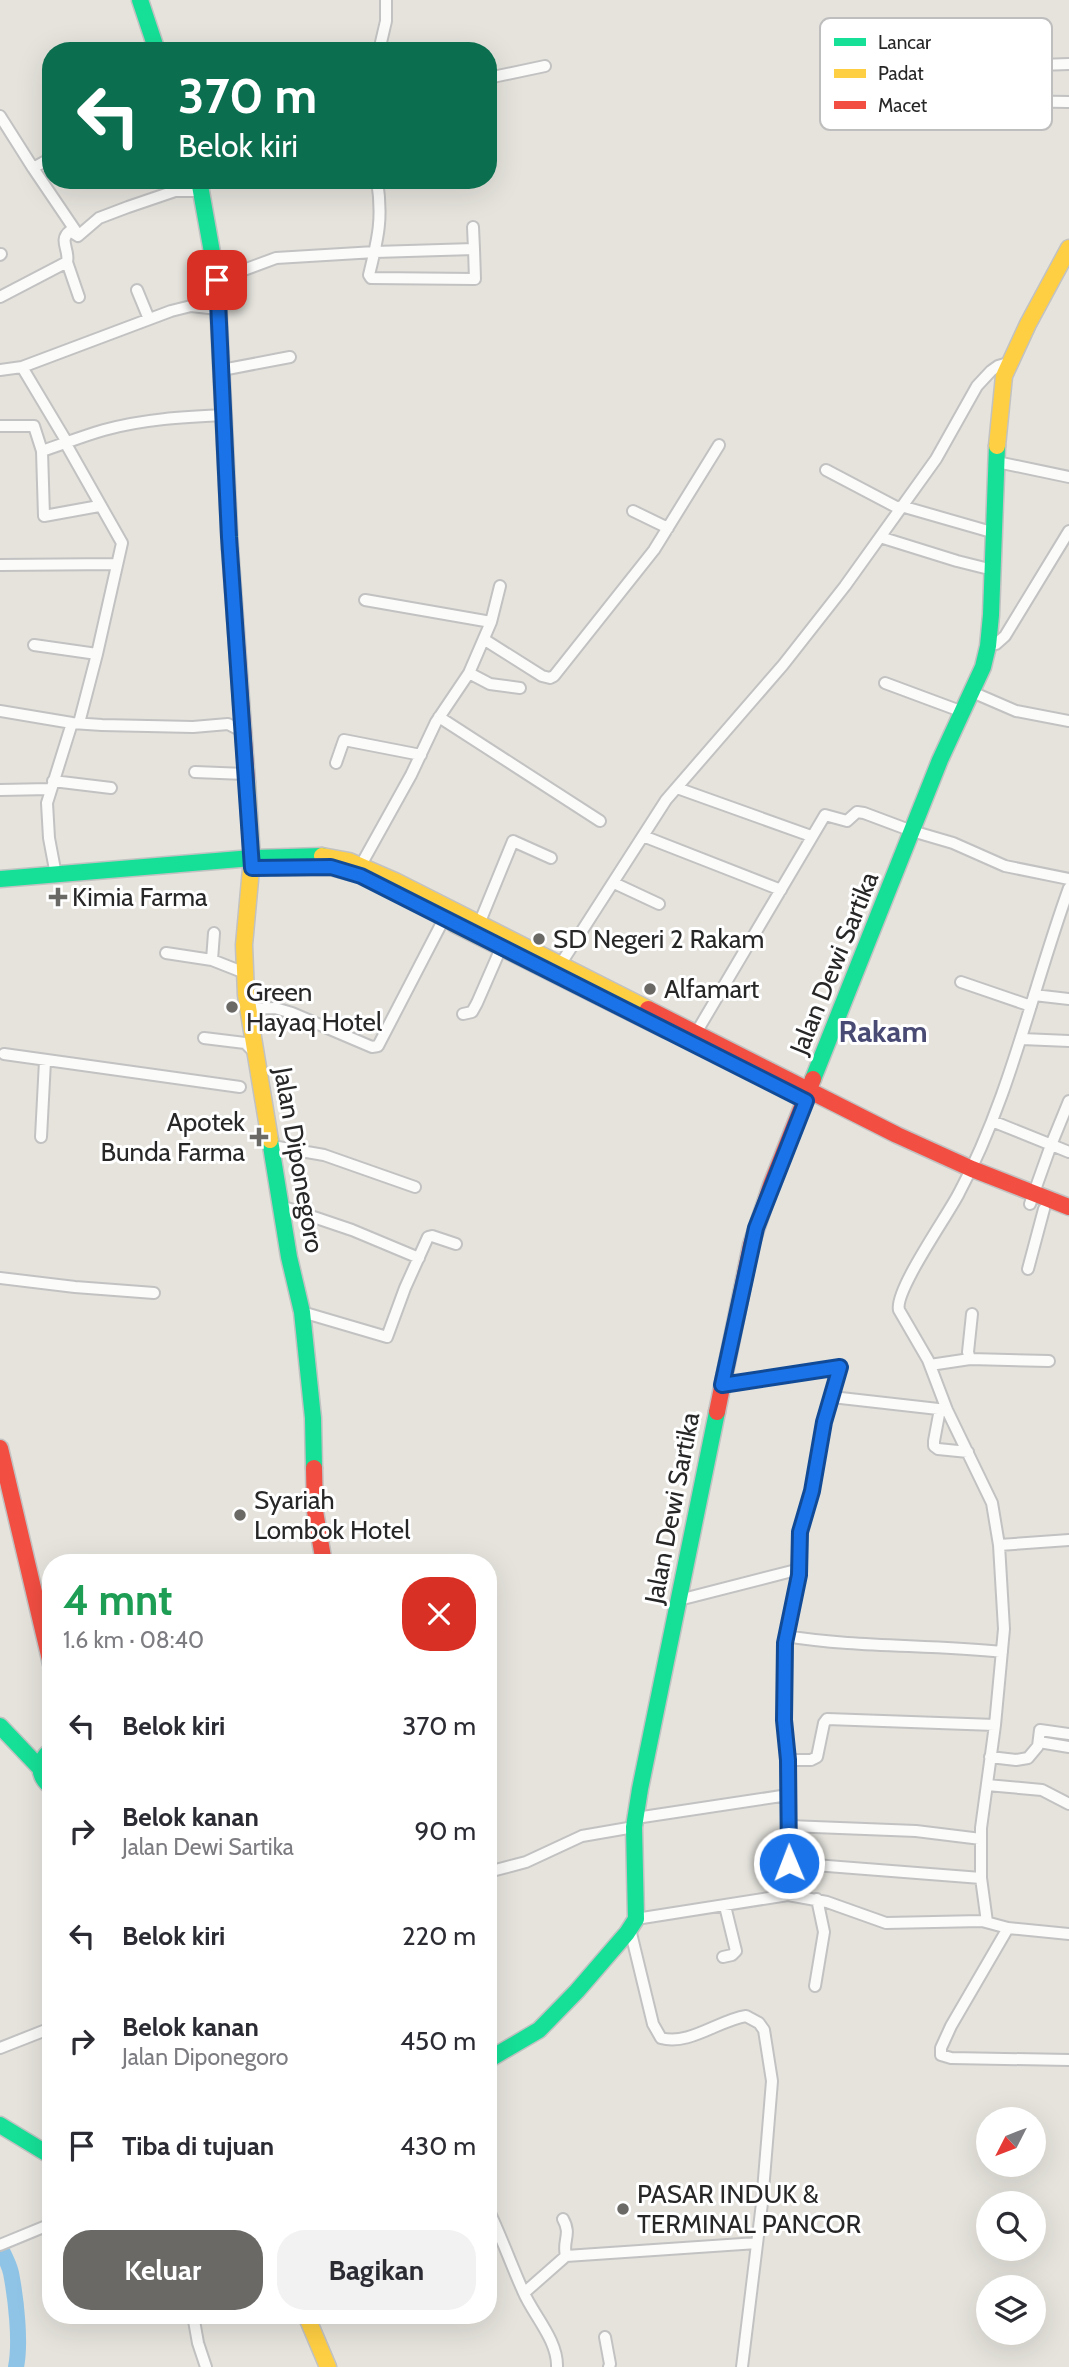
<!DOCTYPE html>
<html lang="id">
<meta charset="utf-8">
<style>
body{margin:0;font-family:Cabin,sans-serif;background:#f2f2f3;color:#2b2b33;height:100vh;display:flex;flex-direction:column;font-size:26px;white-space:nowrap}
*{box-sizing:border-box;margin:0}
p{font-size:23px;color:#7c7c81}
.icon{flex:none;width:38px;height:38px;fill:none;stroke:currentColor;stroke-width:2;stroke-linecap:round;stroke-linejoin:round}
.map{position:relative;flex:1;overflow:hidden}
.details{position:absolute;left:42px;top:1554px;width:455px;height:770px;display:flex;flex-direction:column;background:#fff;border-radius:28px;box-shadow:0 7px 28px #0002}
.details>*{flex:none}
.banner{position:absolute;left:42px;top:42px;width:455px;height:147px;border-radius:28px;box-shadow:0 7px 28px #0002;background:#0b6e4f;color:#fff;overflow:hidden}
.needle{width:46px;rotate:228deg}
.buttons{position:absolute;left:976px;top:2107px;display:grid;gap:14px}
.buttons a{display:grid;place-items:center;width:70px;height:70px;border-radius:50%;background:#fff;box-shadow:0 7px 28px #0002;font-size:35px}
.pin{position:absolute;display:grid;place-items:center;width:60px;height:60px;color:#fff;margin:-30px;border-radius:14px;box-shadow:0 4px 10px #0006}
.me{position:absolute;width:77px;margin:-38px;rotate:359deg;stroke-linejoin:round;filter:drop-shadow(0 0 5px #0008)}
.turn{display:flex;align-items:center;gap:24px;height:147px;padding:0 21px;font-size:32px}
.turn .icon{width:91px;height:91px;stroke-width:2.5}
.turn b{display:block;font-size:49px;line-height:60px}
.round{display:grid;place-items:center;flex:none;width:74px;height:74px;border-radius:28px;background:#f2f2f3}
.overview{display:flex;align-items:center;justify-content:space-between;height:119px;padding:0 21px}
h1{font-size:42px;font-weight:700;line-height:52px;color:#1e9e55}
.primary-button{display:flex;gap:14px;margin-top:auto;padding:14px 21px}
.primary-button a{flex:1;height:80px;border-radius:28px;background:#6a6966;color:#fff;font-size:28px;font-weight:700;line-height:80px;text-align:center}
.primary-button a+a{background:#f2f2f3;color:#2b2b33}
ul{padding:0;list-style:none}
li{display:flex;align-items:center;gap:21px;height:105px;padding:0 21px}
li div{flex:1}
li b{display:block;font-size:26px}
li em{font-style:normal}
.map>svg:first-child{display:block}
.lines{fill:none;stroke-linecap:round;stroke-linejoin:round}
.river{stroke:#90c4e6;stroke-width:16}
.street-casing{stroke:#c2c2c2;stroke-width:14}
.fast-casing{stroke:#c2c2c2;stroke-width:19}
.slow-casing{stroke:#c2c2c2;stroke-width:19}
.jam-casing{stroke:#c2c2c2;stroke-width:19}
.street{stroke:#fbfbfa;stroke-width:10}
.fast{stroke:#16e098;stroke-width:16}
.slow{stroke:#ffcf43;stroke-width:16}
.jam{stroke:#f24e42;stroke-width:16}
.route-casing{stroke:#114b97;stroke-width:18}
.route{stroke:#1a73e8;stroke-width:12}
.poi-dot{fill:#6a6966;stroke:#fff;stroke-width:2.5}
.labels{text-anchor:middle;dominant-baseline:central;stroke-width:6;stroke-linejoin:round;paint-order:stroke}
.poi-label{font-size:26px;fill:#272727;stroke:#fff;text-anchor:start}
.street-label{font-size:26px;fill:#272727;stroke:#fff}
.quarter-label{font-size:30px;font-weight:bold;fill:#494b75;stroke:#fff}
.key{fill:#fff;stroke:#bebebe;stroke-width:2}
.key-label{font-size:19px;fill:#272727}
</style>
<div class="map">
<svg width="1069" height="2367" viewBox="0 0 1069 2367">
<rect width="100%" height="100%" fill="#e5e3dc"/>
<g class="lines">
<path class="river" d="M0,2247C4,2255 9,2264 11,2273C16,2299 21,2342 16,2367"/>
<g class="street-casing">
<path id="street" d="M379,51L386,21V0
M947,68L1069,64
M488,78L545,66
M1005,101L1069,102
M0,116L33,168
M51,158L33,168L77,233
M473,227L474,249
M0,255L1,254
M67,262L79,297
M217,280L276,258L375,252L474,249L475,279L371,278L369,275C378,238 383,219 377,180
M137,290L149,319
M0,297L67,262C70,250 58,240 70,231L78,236L99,218L128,207L175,191H201
M22,367L68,444
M0,370L22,367L171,311L191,306L218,309
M222,370L290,357
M0,426H34L42,451
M66,444L122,543L97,654L79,723
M997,462L1069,477
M826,470L900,509
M99,506L44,516L42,451C63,444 83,436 104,430C144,419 183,417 224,415
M901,506L995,533
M633,511L668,528
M880,537L957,561L993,570
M0,565L116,564
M365,600L491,622
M485,640L542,676L550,678L554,676L654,550L719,445
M34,645L97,654
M988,646L996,644L1005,636L1069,531
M469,673L490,684L520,688
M885,683L963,712
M972,692L1016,711L1069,721
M0,711L72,723L102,725L193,727L228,724L244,732
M439,717L600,821
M336,763L344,740L421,755
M195,772L245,774
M53,781L111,788
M677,788L811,836
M0,790L50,789
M643,836L781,890
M361,865L411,775L436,722L469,673L491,622L500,586
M56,875L49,838L47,803L72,723
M614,883L659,904
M479,924L513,841L551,858
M166,953L212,960L245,973
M212,960L214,933
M560,965L666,800L783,665L845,586L936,459L977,386L991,371L998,366L1008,363
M961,982L1031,1006
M1034,995L1069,999
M249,1009L275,1008L292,1013L372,1047L378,1046L449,909
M463,1014L472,1012L477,1003L501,948
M696,1033L825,815L847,821L857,812L864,813L912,831L953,843L1005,866L1069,879
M204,1038L245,1043L254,1052
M1022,1039L1069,1041
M4,1054L240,1087
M992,1121L1069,1152
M41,1137L45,1061
M272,1146L324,1155L415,1187
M1030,1204L1051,1145L1069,1101
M281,1206L352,1230L419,1258
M1028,1269L1044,1209
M0,1278L75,1287L154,1293
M302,1312L387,1337L405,1288L428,1237L432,1236L456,1244
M970,1359L968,1352L972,1314
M930,1365L970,1359L1049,1361
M722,1385L840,1367L824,1422L812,1491L800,1532L799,1575L786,1636C857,1648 930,1644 1002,1652
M832,1397L947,1410
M940,1409L934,1441V1446L938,1449L968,1452
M999,1545L1069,1540
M679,1600L800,1569
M786,1636L784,1720L787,1760
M1039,1742L1069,1747
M990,1757L1016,1760L1028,1758L1038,1746L1040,1730L1069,1734
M987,1785L1042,1790L1069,1804
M636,1818L788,1795L787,1760H811L817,1757L824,1723L827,1719L995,1725L1004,1629L999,1545L992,1503L947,1410L928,1360L899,1310C894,1291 948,1215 959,1193C1010,1098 1032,990 1069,888
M789,1826L916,1831L981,1839
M789,1863L981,1878
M488,1872L526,1862L582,1836L634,1827
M788,1895L827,1902L886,1923L982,1921L1008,1928L1069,1934
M636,1919L788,1895V1795
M987,1922L981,1878V1828L995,1725
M1008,1928L951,2026L941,2048V2055L951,2058L1069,2060
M630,1929L653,2024L661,2038C689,2046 719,2020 746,2016L759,2023L764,2030L772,2081L762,2203L742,2367
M723,1957L732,1955L736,1951L725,1906
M815,1986L824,1932L817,1899
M0,2048L51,2028
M488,2209C501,2236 511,2264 523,2291C533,2315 558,2340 557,2367
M563,2219C572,2235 562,2240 566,2256L757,2243
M0,2245L51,2224
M524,2293L566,2256
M193,2315L198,2343L206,2367
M605,2337L610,2364L609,2367"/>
</g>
<g class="fast-casing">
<path id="fast" d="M140,0L157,51
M199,180L217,280L230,549
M275,867H331L350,872
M0,879L252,858L322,856
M813,1079L940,760L983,667L988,646L991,615L997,446
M270,1140L289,1257L302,1312L313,1418L314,1468
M0,1726L39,1767
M51,1750C37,1762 37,1775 51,1787
M488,2060L539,2030L577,1991L627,1933L636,1919L634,1827L640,1789L717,1412
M0,2125L51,2156"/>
</g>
<g class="slow-casing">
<path id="slow" d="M997,446L1004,376L1028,324L1069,248
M247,782L252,858L244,945L246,995L270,1140
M322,856L349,861L395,881L648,1009
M454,924L666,1030
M306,2315L328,2367"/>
</g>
<g class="jam-casing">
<path id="jam" d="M230,549L247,782
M648,1009L897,1135L972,1169L1069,1207
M717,1412L751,1245L771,1185L813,1079
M0,1448L51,1664
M314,1468L315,1511L324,1563"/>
</g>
<use href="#street" class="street"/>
<use href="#fast" class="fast"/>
<use href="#slow" class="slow"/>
<use href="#jam" class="jam"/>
</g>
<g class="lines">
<g class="route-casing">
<path id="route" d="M217,280L229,537L252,868L331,867L361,876L806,1101L756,1228L722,1385L840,1367L824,1422L812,1491L800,1532L799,1575L785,1643L784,1720L788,1760L789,1863"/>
</g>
<use href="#route" class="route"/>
</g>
<g class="poi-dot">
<path d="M54.5 886.5h7v7h7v7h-7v7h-7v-7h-7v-7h7z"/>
<circle cx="539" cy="939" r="7"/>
<circle cx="650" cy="989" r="7"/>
<circle cx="232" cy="1007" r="7"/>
<path d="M255.5 1126.5h7v7h7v7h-7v7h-7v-7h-7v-7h7z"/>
<circle cx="240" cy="1515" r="7"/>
<circle cx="623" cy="2209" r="7"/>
</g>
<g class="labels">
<g class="poi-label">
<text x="72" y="897">Kimia Farma</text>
<text x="553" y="939">SD Negeri 2 Rakam</text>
<text x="664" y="989">Alfamart</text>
<text x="246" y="992">Green<tspan x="246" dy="30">Hayaq Hotel</tspan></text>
<text x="245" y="1122" text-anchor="end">Apotek<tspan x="245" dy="30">Bunda Farma</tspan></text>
<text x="254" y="1500">Syariah<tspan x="254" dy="30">Lombok Hotel</tspan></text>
<text x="637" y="2194">PASAR INDUK &amp;<tspan x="637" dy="30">TERMINAL PANCOR</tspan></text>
</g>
<g class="street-label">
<text transform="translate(834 963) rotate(-68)">Jalan Dewi Sartika</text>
<text transform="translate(299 1160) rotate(80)">Jalan Diponegoro</text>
<text transform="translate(672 1508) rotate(-79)">Jalan Dewi Sartika</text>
</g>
<g class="quarter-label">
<text x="883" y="1031">Rakam</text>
</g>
</g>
<rect x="820" y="18" width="232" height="112" rx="10" class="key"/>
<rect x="834" y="38" width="32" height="8" fill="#16e098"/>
<rect x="834" y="69" width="32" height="9" fill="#ffcf43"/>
<rect x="834" y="101" width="32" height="8" fill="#f24e42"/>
<g class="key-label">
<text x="878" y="49">Lancar</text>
<text x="878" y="80">Padat</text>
<text x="878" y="112">Macet</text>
</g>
</svg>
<div class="buttons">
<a><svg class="needle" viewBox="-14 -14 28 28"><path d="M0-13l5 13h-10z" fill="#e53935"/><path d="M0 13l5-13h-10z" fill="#7c7c81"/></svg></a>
<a><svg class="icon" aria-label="search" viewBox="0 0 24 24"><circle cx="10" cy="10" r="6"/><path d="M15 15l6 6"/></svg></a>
<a><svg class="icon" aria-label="layers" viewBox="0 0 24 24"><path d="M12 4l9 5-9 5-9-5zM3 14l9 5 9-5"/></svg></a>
</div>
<div class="pin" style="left:217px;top:280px;background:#d93025"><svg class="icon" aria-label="arrive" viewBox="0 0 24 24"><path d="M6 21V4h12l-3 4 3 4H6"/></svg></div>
<svg class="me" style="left:789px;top:1863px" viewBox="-20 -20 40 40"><circle r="17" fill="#1a73e8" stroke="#fff" stroke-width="3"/><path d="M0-11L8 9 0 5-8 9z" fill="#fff"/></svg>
<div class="banner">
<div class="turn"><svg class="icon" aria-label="left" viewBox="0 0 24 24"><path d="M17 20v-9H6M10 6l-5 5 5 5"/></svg><div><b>370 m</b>Belok kiri</div></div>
</div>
<section class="details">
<div class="overview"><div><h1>4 mnt</h1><p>1.6 km · 08:40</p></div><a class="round" style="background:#d93025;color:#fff"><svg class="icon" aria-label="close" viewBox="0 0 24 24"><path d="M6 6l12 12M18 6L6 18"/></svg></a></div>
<ul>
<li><svg class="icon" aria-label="left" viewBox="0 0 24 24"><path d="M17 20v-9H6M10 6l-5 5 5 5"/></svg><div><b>Belok kiri</b></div><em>370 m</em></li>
<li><svg class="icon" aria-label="right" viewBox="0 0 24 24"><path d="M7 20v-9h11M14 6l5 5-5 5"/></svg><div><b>Belok kanan</b><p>Jalan Dewi Sartika</p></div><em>90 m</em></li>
<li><svg class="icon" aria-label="left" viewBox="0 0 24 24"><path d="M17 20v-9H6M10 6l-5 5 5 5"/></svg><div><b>Belok kiri</b></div><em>220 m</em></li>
<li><svg class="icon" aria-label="right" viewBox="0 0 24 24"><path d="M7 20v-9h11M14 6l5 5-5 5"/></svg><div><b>Belok kanan</b><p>Jalan Diponegoro</p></div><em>450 m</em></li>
<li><svg class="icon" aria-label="arrive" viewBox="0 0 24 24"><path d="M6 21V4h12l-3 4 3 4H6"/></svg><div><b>Tiba di tujuan</b></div><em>430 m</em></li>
</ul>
<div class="primary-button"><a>Keluar</a><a>Bagikan</a></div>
</section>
</div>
